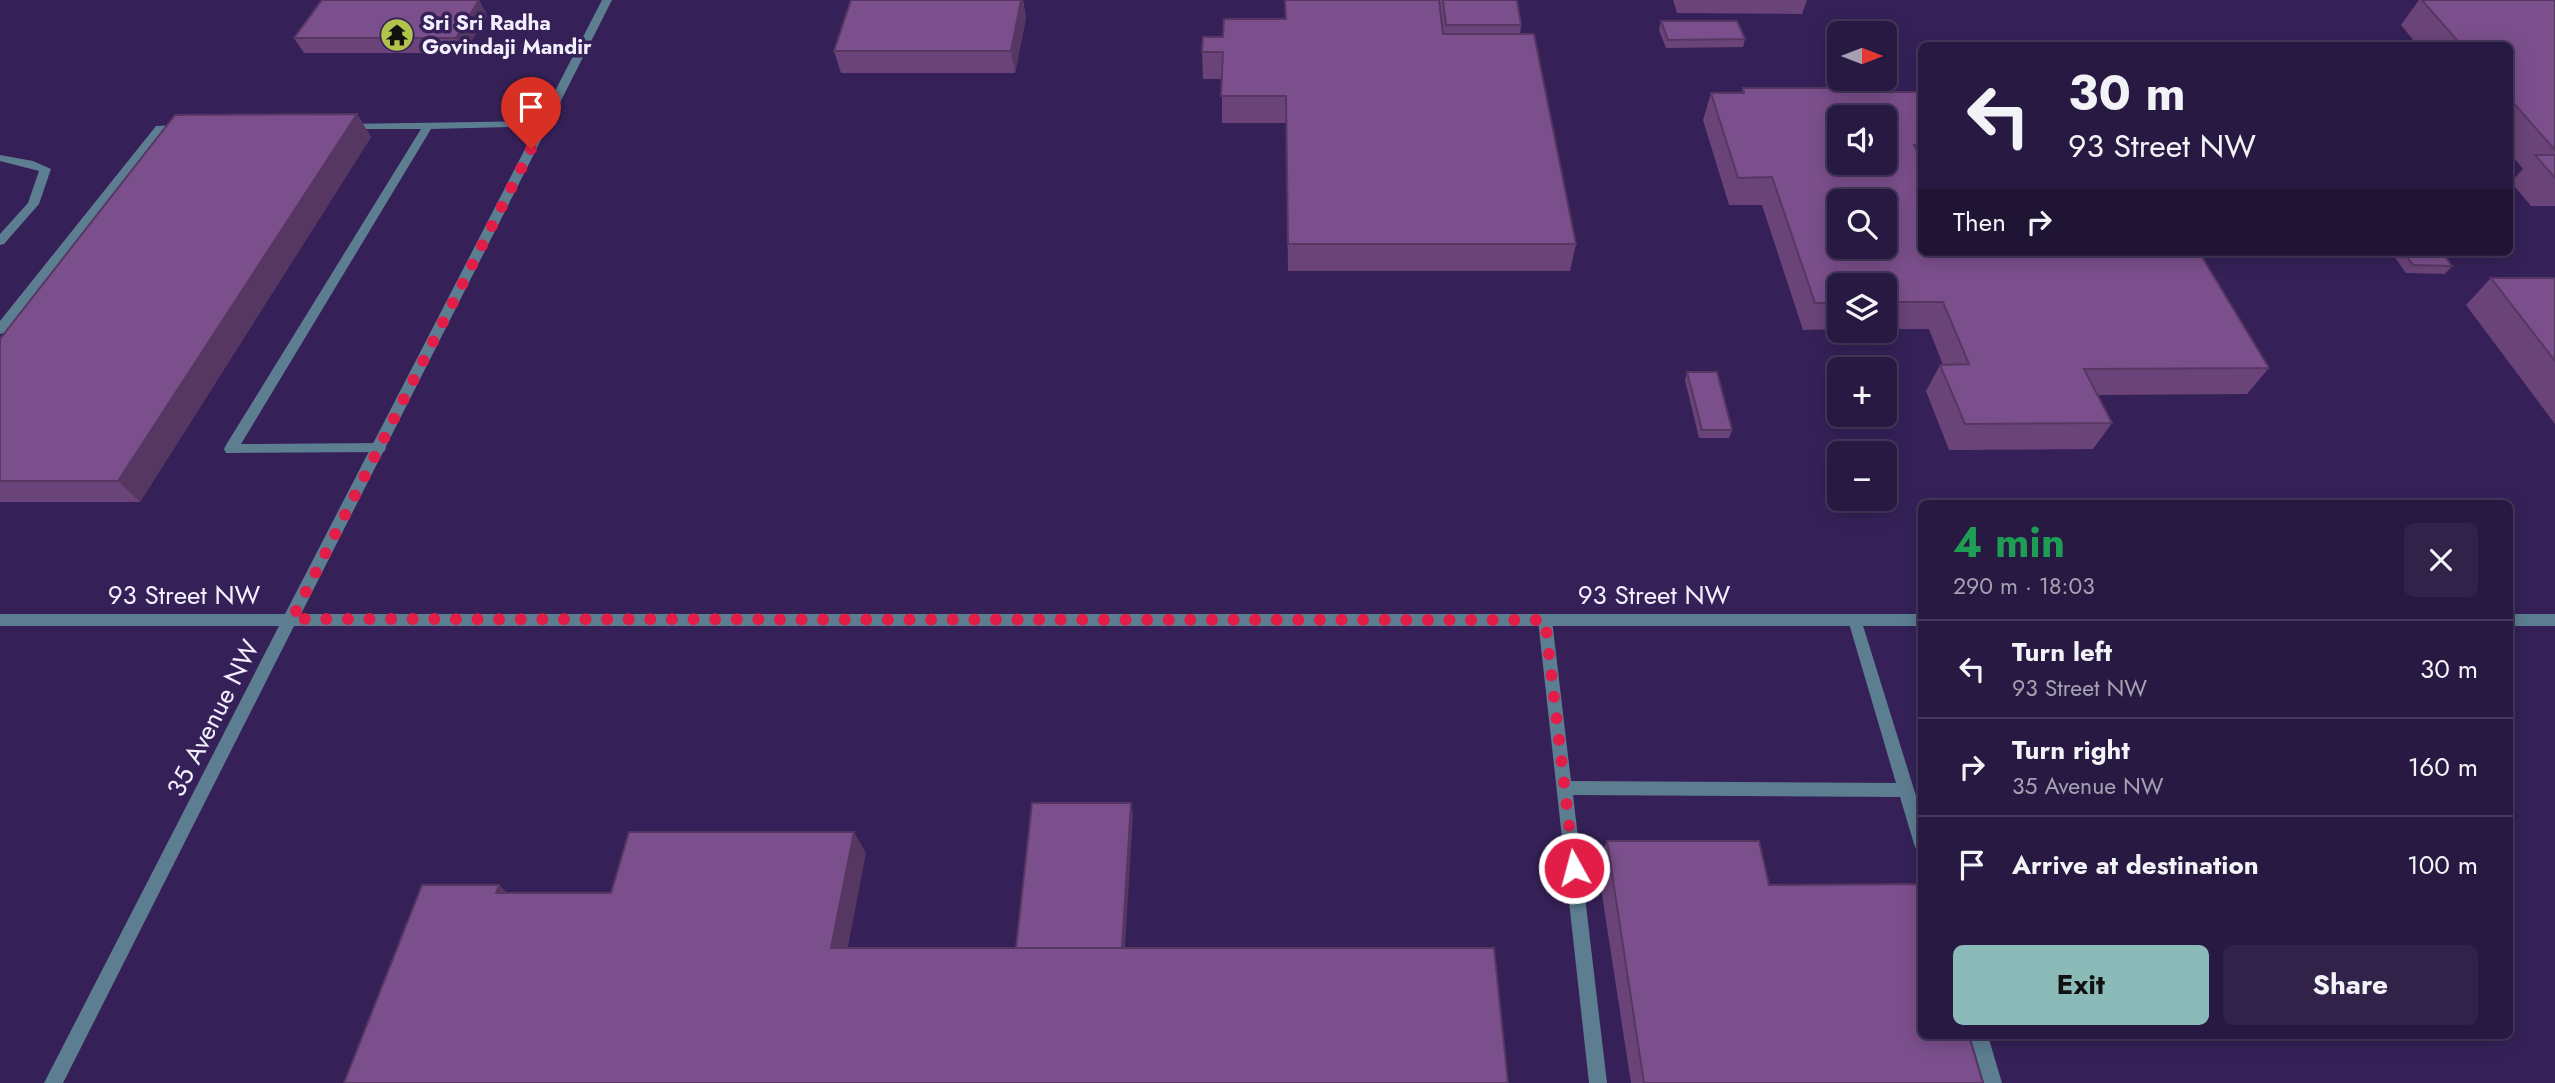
<!DOCTYPE html>
<meta charset="utf-8">
<style>
body{margin:0;font-family:Jost,sans-serif;background:#302249;color:#f1f3f6;height:100vh;display:flex;flex-direction:column;font-size:26px;white-space:nowrap}
*{box-sizing:border-box;margin:0}
p{font-size:23px;color:#a5a0b2}
.icon{flex:none;width:38px;height:38px;fill:none;stroke:currentColor;stroke-width:2;stroke-linecap:round;stroke-linejoin:round}
.map{position:relative;flex:1;overflow:hidden}
.sheet{position:absolute;left:1918px;top:500px;width:595px;height:539px;display:flex;flex-direction:column;background:#281942;border-radius:10px;box-shadow:0 4px 18px #0003,0 0 0 2px #44385b}
.sheet>*{flex:none}
.banner{position:absolute;left:1918px;top:42px;width:595px;height:214px;border-radius:10px;box-shadow:0 4px 18px #0003,0 0 0 2px #44385b;background:#281942;color:#f1f3f6;overflow:hidden}
.needle{width:46px;rotate:90deg}
.buttons{position:absolute;left:1827px;top:21px;display:grid;gap:14px}
.buttons a{display:grid;place-items:center;width:70px;height:70px;border-radius:10px;background:#281942;box-shadow:0 4px 18px #0003,0 0 0 2px #44385b;font-size:35px}
.pin{position:absolute;display:grid;place-items:center;width:60px;height:60px;color:#fff;margin:-72px -30px;border-radius:50% 50% 50% 0;rotate:-45deg;box-shadow:0 0 7px #0007}
.pin .icon{rotate:45deg}
.me{position:absolute;width:77px;margin:-38px;rotate:353deg;stroke-linejoin:round;filter:drop-shadow(0 0 5px #0008)}
.turn{display:flex;align-items:center;gap:24px;height:147px;padding:0 35px;font-size:32px}
.turn .icon{width:91px;height:91px;stroke-width:2.5}
.turn b{display:block;font-size:49px;line-height:60px}
.then{display:flex;align-items:center;height:66px;padding:0 35px;background:#0003;gap:14px;font-size:26px}
.round{display:grid;place-items:center;flex:none;width:74px;height:74px;border-radius:10px;background:#302249}
.overview{display:flex;align-items:center;justify-content:space-between;height:119px;padding:0 35px}
h1{font-size:42px;font-weight:700;line-height:52px;color:#1e9e55}
.cta{display:flex;gap:14px;margin-top:auto;padding:14px 35px}
.cta a{flex:1;height:80px;border-radius:10px;background:#8bbbb9;color:#111;font-size:28px;font-weight:700;line-height:80px;text-align:center}
.cta a+a{background:#302249;color:#f1f3f6}
ul{padding:0;list-style:none}
li{display:flex;align-items:center;gap:21px;height:98px;padding:0 35px;border-top:2px solid #44385b}
li div{flex:1}
li b{display:block;font-size:26px}
li em{font-style:normal}
.map>svg:first-child{display:block}
.lines{fill:none;stroke-linecap:round;stroke-linejoin:round}
.lane{fill:#5d7d91;fill-rule:evenodd}
.street{fill:#5d7d91;fill-rule:evenodd}
.wall{fill:#6a4478}
.shaded-wall{fill:#563762}
.building{fill:#7b4f8c;stroke:#563762;stroke-width:2;fill-rule:evenodd}
.route{stroke:#e11d48;stroke-width:12;stroke-dasharray:0 21.6}
.labels{text-anchor:middle;dominant-baseline:central;stroke-width:7;stroke-linejoin:round;paint-order:stroke}
.far-poi-label{font-size:21px;font-weight:bold;fill:#f3f0fe;stroke:#352158;text-anchor:start}
.street-label{font-size:26px;fill:#f3f0fe;stroke:#352158}
</style>
<div class="map">
<svg width="2555" height="1083" viewBox="0 0 2555 1083">
<rect width="100%" height="100%" fill="#352158"/>
<g class="lines">
<path class="lane" d="M544,121L548,122V126L431,129L241,444L379,443L384,444L386,448L384,452L226,453L224,449L226,445L421,129H347L343,128V124Z
M183,125L188,128L187,130L163,131L4,333L0,334V321L156,126Z
M0,155L33,161L51,169L39,204L4,244L0,245V234L28,203L39,171L0,161Z
M1545,614L1550,616L1552,620L1571,781L1896,783L1848,620L1850,616L1855,614L1860,616L1922,815V851L1916,849L1914,844L1900,797L1573,795L1607,1083H1589L1538,620L1540,616Z
M1970,1036H1988L2002,1083H1984Z"/>
<path class="street" d="M602,0H612L301,614H1922V626H294L63,1083H44L279,626H0V614H285Z
M2510,614H2555V626H2510Z"/>
</g>
<path class="wall" d="M479,0L487,16L464,53H304L294,38Z
M851,0H1023L1026,18L1015,73H841L834,51Z
M1285,0H1439L1443,32L1439,0H1517L1521,25L1520,34L1576,244L1570,271H1288L1286,123H1222V79H1203L1202,52L1285,19Z
M1673,0H1807L1802,14L1677,13Z
M2419,0H2555V206H2531L2511,182L2523,169L2510,153V46H2418L2401,25Z
M1661,21L1745,39L1743,47L1666,48L1659,30Z
M1743,88L1922,92V252L2269,368L2247,394L2097,395L2112,423L2093,449L1949,450L1926,391L1940,365H1943L1929,329H1885V285H1839V329L1803,330L1762,205H1729L1703,120L1711,93H1741Z
M357,114L371,137L140,502H0V339Z
M2391,252H2442L2452,266L2445,274L2406,273Z
M2491,278H2555V424L2466,305Z
M1687,372L1732,430L1729,438H1699L1685,380Z
M1607,841L1769,885L1983,1083H1631L1597,862Z"/>
<path class="shaded-wall" d="M479,0L487,16L464,53L456,38Z
M1021,0H1023L1026,18L1015,73L1011,51Z
M357,114L371,137L140,502L118,481Z
M1131,803L1133,815L1124,963L1122,952Z
M854,832L866,853L844,967L831,948Z
M499,885L521,905L496,893Z"/>
<path class="building" d="M322,0H479L456,38H294Z
M851,0H1021L1011,51H834Z
M1285,0H1439L1443,34H1534L1576,244H1288L1286,96H1221L1223,52H1202L1203,37H1223L1224,19H1286Z
M1443,0H1517L1521,25H1446Z
M2422,0H2555V150L2510,99V46H2462Z
M1661,21H1737L1745,39L1668,40Z
M1743,88H1888L1890,92H1922V145H1914L1922,161V252H2199L2269,368L2084,369L2112,423L1965,424L1940,365L1969,364L1943,302H1885V285H1839V303H1815L1772,177L1738,178L1711,93H1744ZM1839,117H1885V163H1839ZM1839,201H1885V247H1839Z
M357,114L118,481H0V339L175,115Z
M2535,155H2555V178Z
M2403,252H2442L2452,266L2413,265Z
M2491,278H2555V361Z
M1687,372H1717L1732,430H1702Z
M1032,803H1131L1122,948H1016Z
M629,832H854L831,948H1494L1508,1083H344L422,885H499L496,893H611Z
M1607,841H1759L1769,885L1922,884V1036H1969L1983,1083H1644Z"/>
<g class="lines">
<path class="route" d="M531,149L292,619L1545,620L1574,868"/>
</g>
<defs>
<g id="temple-disc" transform="scale(1.75)"><circle r="9.5" fill="#b2c34c" stroke="#352158"/><path d="M0-6L5-2H3V0L6.5 2.5H4V6H1.5V3h-3V6H-4V2.5H-6.5L-3 0V-2H-5Z" fill="#111"/></g>
</defs>
<g fill-rule="evenodd">
<use href="#temple-disc" x="397" y="35"/>
</g>
<g class="labels">
<g class="far-poi-label">
<text x="422" y="23">Sri Sri Radha<tspan x="422" dy="24">Govindaji Mandir</tspan></text>
</g>
<g class="street-label">
<text x="184" y="595">93 Street NW</text>
<text x="1654" y="595">93 Street NW</text>
<text transform="translate(213 718) rotate(-63)">35 Avenue NW</text>
</g>
</g>
</svg>
<div class="buttons">
<a><svg class="needle" viewBox="-14 -14 28 28"><path d="M0-13l5 13h-10z" fill="#e53935"/><path d="M0 13l5-13h-10z" fill="#a5a0b2"/></svg></a>
<a><svg class="icon" aria-label="sound" viewBox="0 0 24 24"><path d="M4 9h4l5-4v14l-5-4H4zM17 9q2 3 0 6"/></svg></a>
<a><svg class="icon" aria-label="search" viewBox="0 0 24 24"><circle cx="10" cy="10" r="6"/><path d="M15 15l6 6"/></svg></a>
<a><svg class="icon" aria-label="layers" viewBox="0 0 24 24"><path d="M12 4l9 5-9 5-9-5zM3 14l9 5 9-5"/></svg></a>
<a>+</a>
<a>−</a>
</div>
<div class="pin" style="left:531px;top:149px;background:#d93025"><svg class="icon" aria-label="arrive" viewBox="0 0 24 24"><path d="M6 21V4h12l-3 4 3 4H6"/></svg></div>
<svg class="me" style="left:1574px;top:868px" viewBox="-20 -20 40 40"><circle r="17" fill="#e11d48" stroke="#fff" stroke-width="3"/><path d="M0-11L8 9 0 5-8 9z" fill="#fff"/></svg>
<div class="banner">
<div class="turn"><svg class="icon" aria-label="left" viewBox="0 0 24 24"><path d="M17 20v-9H6M10 6l-5 5 5 5"/></svg><div><b>30 m</b>93 Street NW</div></div>
<div class="then">Then<svg class="icon" aria-label="right" viewBox="0 0 24 24"><path d="M7 20v-9h11M14 6l5 5-5 5"/></svg></div>
</div>
<section class="sheet">
<div class="overview"><div><h1>4 min</h1><p>290 m · 18:03</p></div><a class="round"><svg class="icon" aria-label="close" viewBox="0 0 24 24"><path d="M6 6l12 12M18 6L6 18"/></svg></a></div>
<ul>
<li><svg class="icon" aria-label="left" viewBox="0 0 24 24"><path d="M17 20v-9H6M10 6l-5 5 5 5"/></svg><div><b>Turn left</b><p>93 Street NW</p></div><em>30 m</em></li>
<li><svg class="icon" aria-label="right" viewBox="0 0 24 24"><path d="M7 20v-9h11M14 6l5 5-5 5"/></svg><div><b>Turn right</b><p>35 Avenue NW</p></div><em>160 m</em></li>
<li><svg class="icon" aria-label="arrive" viewBox="0 0 24 24"><path d="M6 21V4h12l-3 4 3 4H6"/></svg><div><b>Arrive at destination</b></div><em>100 m</em></li>
</ul>
<div class="cta"><a>Exit</a><a>Share</a></div>
</section>
</div>
